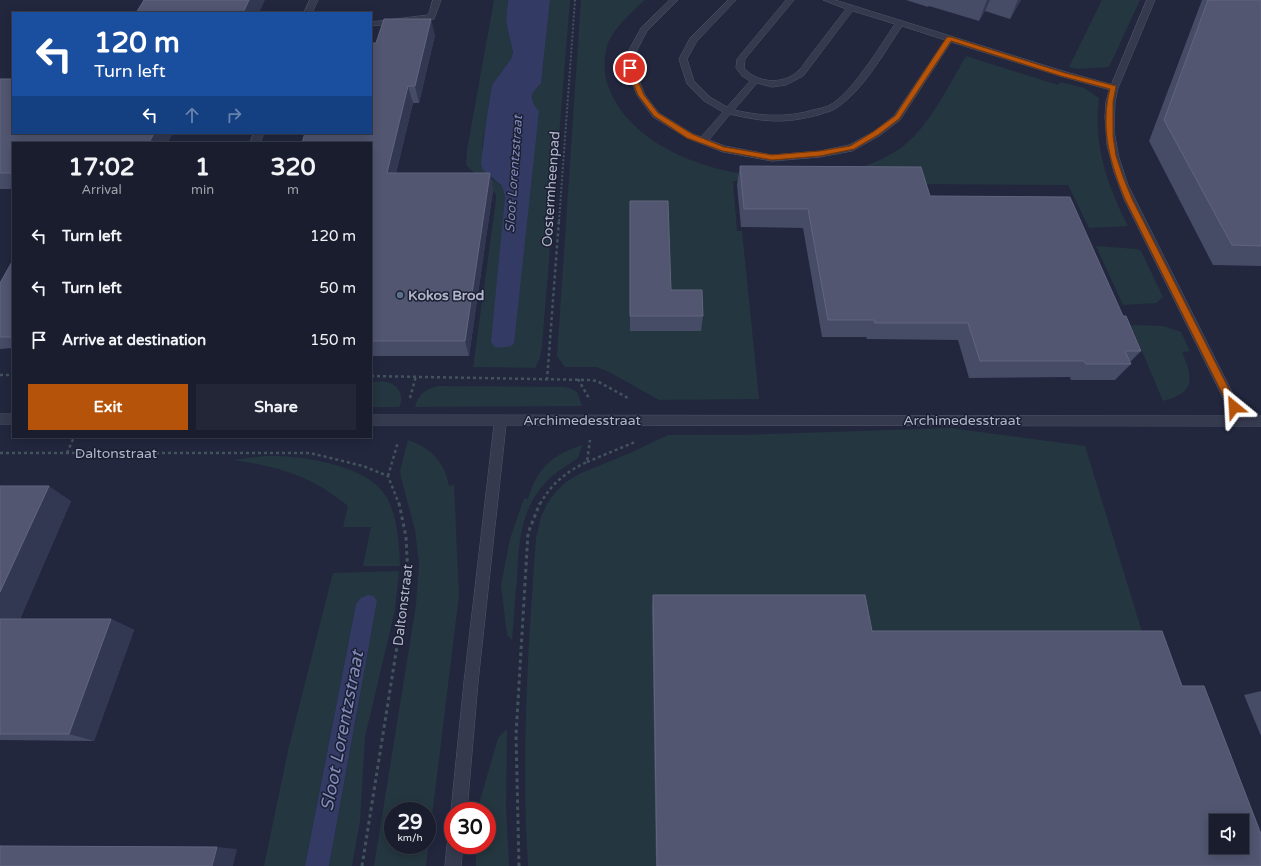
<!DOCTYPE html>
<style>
body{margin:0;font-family:"Varela Round",sans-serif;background:#232636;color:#f1f3f6;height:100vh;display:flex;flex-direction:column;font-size:15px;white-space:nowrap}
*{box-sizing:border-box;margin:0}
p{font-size:13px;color:#9fa2aa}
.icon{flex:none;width:22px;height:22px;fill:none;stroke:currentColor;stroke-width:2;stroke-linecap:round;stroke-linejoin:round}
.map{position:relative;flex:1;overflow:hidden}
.drawer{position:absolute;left:12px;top:142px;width:360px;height:296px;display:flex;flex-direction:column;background:#1a1d2e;border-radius:0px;box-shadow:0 2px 10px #0003,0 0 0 1px #383b4a}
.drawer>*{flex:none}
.banner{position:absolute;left:12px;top:12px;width:360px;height:122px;border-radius:0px;box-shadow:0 2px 10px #0003,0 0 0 1px #383b4a;background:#1a4fa0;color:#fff;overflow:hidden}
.fabs{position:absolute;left:1209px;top:814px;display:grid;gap:8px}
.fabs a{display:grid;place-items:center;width:40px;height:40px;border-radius:0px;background:#1a1d2e;box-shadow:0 2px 10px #0003,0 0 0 1px #383b4a;font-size:20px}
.speed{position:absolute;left:384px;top:802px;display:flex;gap:8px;font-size:20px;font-weight:700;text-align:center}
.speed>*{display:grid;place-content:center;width:52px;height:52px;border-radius:50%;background:#1a1d2e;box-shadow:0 2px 10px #0003,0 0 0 1px #383b4a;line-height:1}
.speed small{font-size:10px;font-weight:400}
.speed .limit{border:6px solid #d22;background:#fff;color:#111}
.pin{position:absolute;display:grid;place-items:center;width:34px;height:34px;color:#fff;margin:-17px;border:2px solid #fff;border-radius:50%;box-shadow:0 1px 4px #0007}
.me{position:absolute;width:44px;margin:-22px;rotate:333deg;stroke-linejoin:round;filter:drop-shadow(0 0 3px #0008)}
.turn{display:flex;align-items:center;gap:14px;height:84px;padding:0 16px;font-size:18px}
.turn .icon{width:52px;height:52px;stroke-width:2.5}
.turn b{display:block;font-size:28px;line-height:34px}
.lanes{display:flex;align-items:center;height:38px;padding:0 16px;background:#0003;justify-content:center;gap:20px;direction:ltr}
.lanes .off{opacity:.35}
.eta{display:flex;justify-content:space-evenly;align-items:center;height:68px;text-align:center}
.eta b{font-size:24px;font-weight:700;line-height:28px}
.primary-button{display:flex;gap:8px;margin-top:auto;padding:8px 16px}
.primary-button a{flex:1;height:46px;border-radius:0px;background:#b45309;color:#fff;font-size:16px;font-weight:700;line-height:46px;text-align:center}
.primary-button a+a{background:#232636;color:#f1f3f6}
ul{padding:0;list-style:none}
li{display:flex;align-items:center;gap:12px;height:52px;padding:0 16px}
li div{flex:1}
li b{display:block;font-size:15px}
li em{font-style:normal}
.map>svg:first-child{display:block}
.green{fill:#24363f;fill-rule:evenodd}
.water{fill:#333b65}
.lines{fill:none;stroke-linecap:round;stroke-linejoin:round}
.lane-casing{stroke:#515569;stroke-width:1}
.street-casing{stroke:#515569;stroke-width:1}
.path-far2{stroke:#42535c;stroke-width:2;stroke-dasharray:2 2;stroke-linecap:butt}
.path-far1{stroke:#42535c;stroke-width:2.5;stroke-dasharray:3 3;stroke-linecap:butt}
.path{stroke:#42535c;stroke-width:3;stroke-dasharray:3.5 3.5;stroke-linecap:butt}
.lane{fill:#363a4e;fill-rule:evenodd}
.street{fill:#363a4e;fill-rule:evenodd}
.wall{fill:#464b66}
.shaded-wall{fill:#333852}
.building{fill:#525671;stroke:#61657f;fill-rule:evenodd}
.route{fill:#b45309;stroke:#753606}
.service-dot{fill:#5c6f8a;stroke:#1b1f33;stroke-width:1.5}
.labels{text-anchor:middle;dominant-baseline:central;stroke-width:3;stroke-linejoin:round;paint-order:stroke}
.far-water-label{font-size:13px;font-style:italic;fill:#808ab8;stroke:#1b1f33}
.street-label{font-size:14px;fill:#b2b5c9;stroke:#1b1f33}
.poi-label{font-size:14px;font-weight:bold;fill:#b2b5c9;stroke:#1b1f33;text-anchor:start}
.near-water-label{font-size:18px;font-style:italic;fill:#808ab8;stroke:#1b1f33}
</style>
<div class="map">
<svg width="1261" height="866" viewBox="0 0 1261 866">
<rect width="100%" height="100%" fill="#22273e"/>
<path class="green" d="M494,0H508L506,22L513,52L511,59L492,85L482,146L489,177L502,186L505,197L503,232L522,262C529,210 532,159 535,106C529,97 534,90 541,84L550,0H570L542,346L540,358L535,368L473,367L496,200V194L466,165L467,150Z
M581,0H645C631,13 616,25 608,43C603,58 603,76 610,91C633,144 701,170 755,175C768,176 782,174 795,173C813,172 834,172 852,169C869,166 888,157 902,147C929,127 949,85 966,56L1058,85L1060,82L1084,88L1099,98C1093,144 1107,185 1128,226L1089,228L1068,185L916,184L915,182L733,181L737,231H742L759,399L659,400L609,372L597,367H565L557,356Z
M1102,0H1140L1109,67L1077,69L1069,67Z
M1096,246L1137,249L1141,251L1163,297L1156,303L1123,305Z
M1131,325L1163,326L1181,332L1190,351L1182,352C1193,379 1196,392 1163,401Z
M371,382C376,382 382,381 387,382C399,385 405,397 399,407H371Z
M438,386L563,387L570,388L577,392L582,406L415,407C418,394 426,389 438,386Z
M950,428L1085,446L1214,866H528C521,757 528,647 536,538L541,517L547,504L554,494L566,482L579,474L630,453L668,435H742Z
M408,440C431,448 445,462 449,486L454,485L459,595L426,866H374L416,605L419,563L415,530L401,477L400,471ZM393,811H427V845H393Z
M582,445L578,458C568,465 557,471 548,480C520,509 519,541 517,579C515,599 514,619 512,640L507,635L501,585L510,539L524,498L528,499C537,468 552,455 582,445Z
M265,456C299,455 369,464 387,498C398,518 399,544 400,566H363L371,527H343L348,506C312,476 278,466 232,460Z
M399,571L395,610L365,737L360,821L352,866H329L377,601L374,596L356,604L305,866H264L289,746L333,573Z
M507,729L506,809L509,866H476V845H487V811H478L479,804L498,738Z"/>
<path class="water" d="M508,0H550L541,84C530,93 529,100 539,111L514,344C508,348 502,348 495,347L491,342L505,197L502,186L483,170L481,163L486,122L492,85L511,59L513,52L506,22Z
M368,595L374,596L377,601L329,866H305L356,604L361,598Z"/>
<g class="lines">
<g class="lane-casing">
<path id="lane" d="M433,0H441L434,19L371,26V22L428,15Z
M670,0H678L647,31L637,50L634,68L645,95L659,113L693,134L701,137L723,112L704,101L687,84L679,59L690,38L728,0H736L697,41L687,59L694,81L710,97L727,107L750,81L742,76L736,68L737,59L786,0H794L745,59L744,68C757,83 782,85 797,72C803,67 807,59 812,53C824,38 835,23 846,9L823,0H835L1066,72L1117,86L1118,88L1114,91L1060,76L951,42L900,120L879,136L852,151L820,157L772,161L723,152L687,138L653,117L637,95L626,68L629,50L641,28ZM853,11L895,24C880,46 851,95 828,106C823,108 817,109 813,110C786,118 761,116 734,110L757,83L772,87L786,85L803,76ZM902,26L945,40L894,116L873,132L849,145L820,151L772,155L725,146L709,140L730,114C763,122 785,124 818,115C823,113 830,112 835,109C864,90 883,54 902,26Z"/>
</g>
<g class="street-casing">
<path id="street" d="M310,0H318L312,13H304Z
M1147,0H1155L1118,88L1115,102L1114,131L1119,158L1128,185L1244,416H1261V426L506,425L478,682L467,811H453V815L451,811L464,682L494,425H371V415L1232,416L1124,199L1114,172L1107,145L1105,117L1106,102L1110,88Z
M254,133H264L260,143H250Z
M0,414H13V424H0Z
M453,838V845H463L461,866H445L447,845L449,839Z"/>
</g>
<path class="path-far2" d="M559,221L575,0"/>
<path class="path-far1" d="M0,375H13
M371,376L589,380L597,381L628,398
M578,379L590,400
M547,380L559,220
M410,398L416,376
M0,453H310L363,466L388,476L399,504
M67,453L74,437
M587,462L635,442
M388,476L398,442
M540,504C551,484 567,471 587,462L590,440"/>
<path class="path" d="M362,866L408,577L406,537L399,503
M519,866L516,735L528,533L540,503"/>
<use href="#lane" class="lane"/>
<use href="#street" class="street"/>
</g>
<path class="wall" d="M906,0H1021L1010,19L985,11L979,21L929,6L928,7Z
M1202,0H1261V266L1213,265L1149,141Z
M435,35L419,103H413L396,173H490L493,190L469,356H371V143L376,43Z
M0,79L13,143V189H0Z
M740,166L930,196L1123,316L1141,351L1130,362L1131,364L1115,380H1071L1070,377L969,378L958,340L867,339L866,337H822L803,228L741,227L737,185Z
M630,201L671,290L703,316L701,331H630Z
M13,260V348L0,349V283Z
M0,486L71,501L20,619H111L134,630L94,741L0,740Z
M653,595L872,631L1182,686L1261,866H656L652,607Z
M1261,691V736L1244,695Z"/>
<path class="shaded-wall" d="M249,0H265L259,13H243Z
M987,0H990L985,11L979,21Z
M1018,0H1021L1010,19Z
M431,19L435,35L419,103L415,86Z
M408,86L413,103L392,189L387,173Z
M154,133H173L168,143H149Z
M490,173L493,190L469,356L465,341Z
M49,486L71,501L15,630L0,624V592Z
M111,619L134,630L94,741L69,734Z
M217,847L237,849L233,866H212Z"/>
<path class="building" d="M144,0H249L243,13H136Z
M1208,0H1261V246L1232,245L1164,120Z
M384,19H431L415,86H408L387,173H490L465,341H371V143H302L305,133H371V43H376Z
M0,79H13V133H154L149,143H13V173H0Z
M740,166L921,167L930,196L1070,197L1123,316H1126L1141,351H1125L1131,364H1086L1084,361H980L968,323H875L874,320H828L808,209H744Z
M630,201H668L671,290H702L703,316H630Z
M13,260V337H0V283Z
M0,486H49L0,592Z
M653,595H865L872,631H1162L1182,686H1204L1261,834V866H657ZM1216,821H1242V847H1216Z
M0,619H111L69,734H0Z
M0,846L217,847L212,866H0Z"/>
<path class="route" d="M947,37H951L1065,73L1116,86L1113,102V136L1116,156L1123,177L1132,199L1238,407L1237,409H1230L1125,199C1110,163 1100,128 1110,89L1061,76L951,41L899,119L878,135L854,149L820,156L772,160L723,151L687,138L654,116L638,95L627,68L632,67L644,95L658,113L692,134L724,147L772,155L820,151L850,146L873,132L895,116Z"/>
<circle class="service-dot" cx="400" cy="295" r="4"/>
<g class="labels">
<g class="far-water-label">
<text transform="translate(514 174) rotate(-86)">Sloot Lorentzstraat</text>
</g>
<g class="street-label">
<text transform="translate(551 189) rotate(-86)">Oostermheenpad</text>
<text x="582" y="420">Archimedesstraat</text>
<text x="962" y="420">Archimedesstraat</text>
<text x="116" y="453">Daltonstraat</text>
<text transform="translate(403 605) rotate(-83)">Daltonstraat</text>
</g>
<g class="poi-label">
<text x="408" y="295">Kokos Brod</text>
</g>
<g class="near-water-label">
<text transform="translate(342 731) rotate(-79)">Sloot Lorentzstraat</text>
</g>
</g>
</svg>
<div class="fabs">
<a><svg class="icon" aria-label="sound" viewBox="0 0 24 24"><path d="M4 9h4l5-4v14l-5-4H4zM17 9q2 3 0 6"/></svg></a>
</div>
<div class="speed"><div>29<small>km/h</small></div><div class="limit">30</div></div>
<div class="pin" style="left:630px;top:68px;background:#d93025"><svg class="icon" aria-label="arrive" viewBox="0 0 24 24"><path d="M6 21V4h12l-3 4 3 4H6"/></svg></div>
<svg class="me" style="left:1234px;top:407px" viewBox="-20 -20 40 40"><path d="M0-17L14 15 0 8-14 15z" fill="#b45309" stroke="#fff" stroke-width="4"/></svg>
<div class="banner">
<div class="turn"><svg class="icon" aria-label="left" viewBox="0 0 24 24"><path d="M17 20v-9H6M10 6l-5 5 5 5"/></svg><div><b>120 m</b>Turn left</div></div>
<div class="lanes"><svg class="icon" aria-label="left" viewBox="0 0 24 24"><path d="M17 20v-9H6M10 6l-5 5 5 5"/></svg><svg class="icon off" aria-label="ahead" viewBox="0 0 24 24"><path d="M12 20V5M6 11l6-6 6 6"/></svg><svg class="icon off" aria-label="right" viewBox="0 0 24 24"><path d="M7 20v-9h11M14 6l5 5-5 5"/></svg></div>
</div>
<section class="drawer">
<div class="eta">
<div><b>17:02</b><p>Arrival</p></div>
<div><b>1</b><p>min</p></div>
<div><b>320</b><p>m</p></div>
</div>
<ul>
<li><svg class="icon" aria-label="left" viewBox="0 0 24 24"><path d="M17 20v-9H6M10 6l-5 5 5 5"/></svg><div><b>Turn left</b></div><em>120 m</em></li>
<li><svg class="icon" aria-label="left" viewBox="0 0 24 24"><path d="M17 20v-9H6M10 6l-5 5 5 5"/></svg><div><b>Turn left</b></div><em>50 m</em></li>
<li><svg class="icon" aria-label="arrive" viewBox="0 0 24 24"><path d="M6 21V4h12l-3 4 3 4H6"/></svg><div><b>Arrive at destination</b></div><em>150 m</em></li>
</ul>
<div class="primary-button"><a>Exit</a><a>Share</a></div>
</section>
</div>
